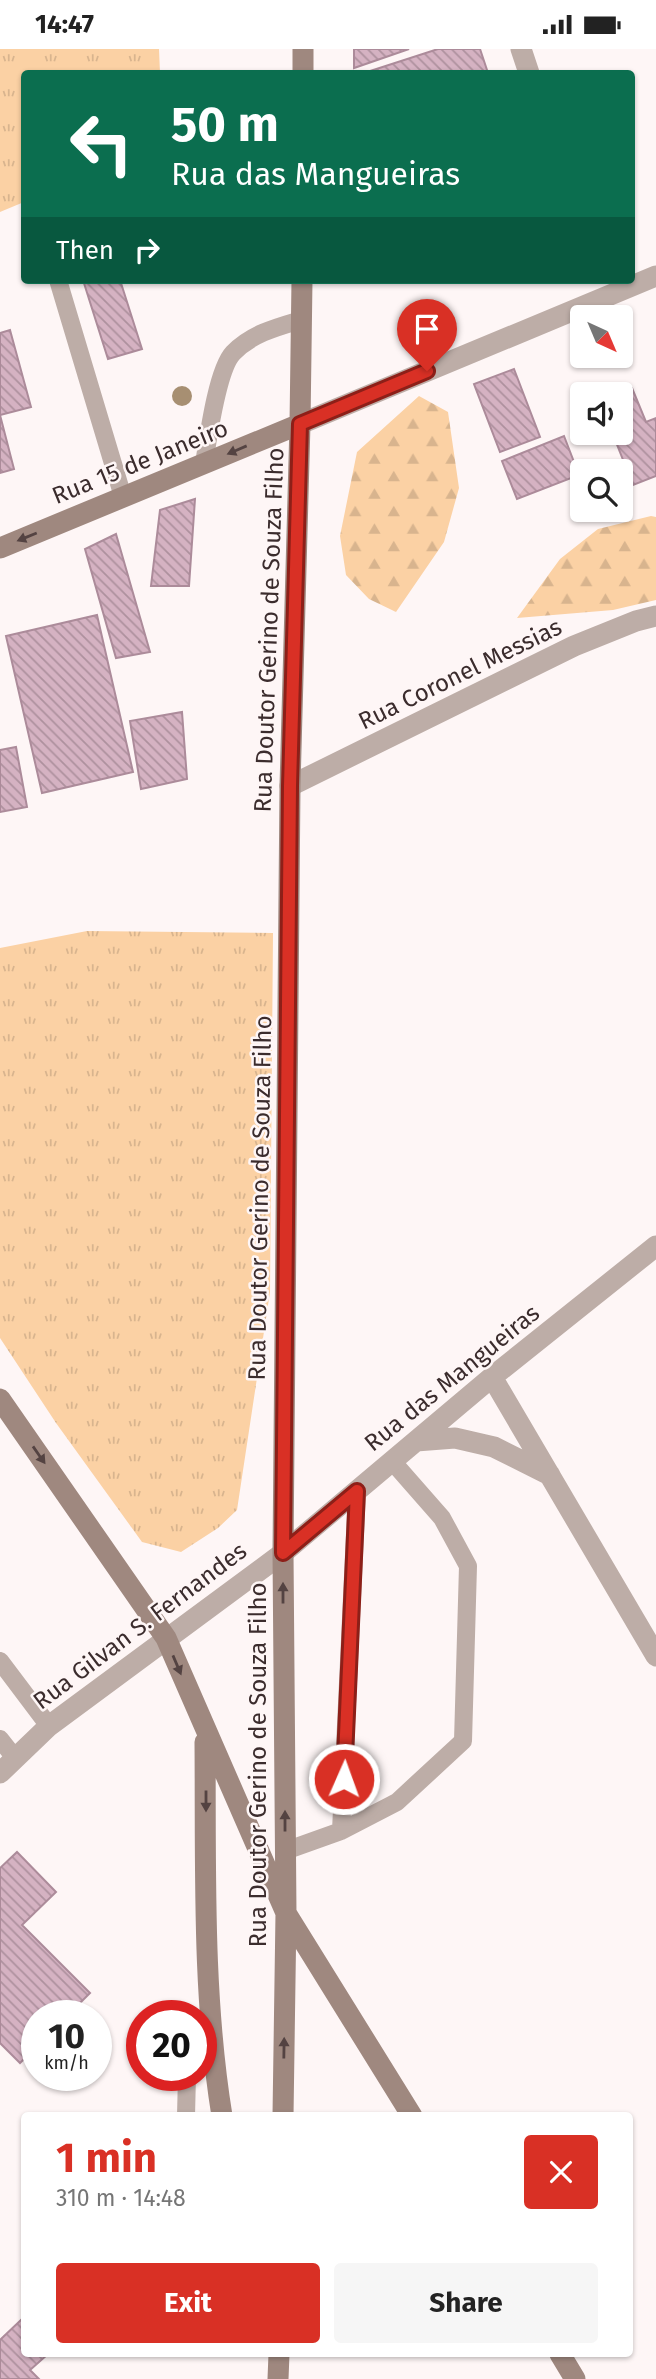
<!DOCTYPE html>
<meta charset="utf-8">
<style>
body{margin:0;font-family:"Fira Sans",sans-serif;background:#f6f6f6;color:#222;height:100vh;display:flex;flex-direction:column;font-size:26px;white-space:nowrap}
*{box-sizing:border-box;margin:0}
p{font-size:23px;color:#767676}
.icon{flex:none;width:38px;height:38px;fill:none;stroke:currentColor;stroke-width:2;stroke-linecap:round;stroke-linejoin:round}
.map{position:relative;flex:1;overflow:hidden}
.side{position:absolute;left:21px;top:2063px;width:612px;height:245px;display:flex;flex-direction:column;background:#fff;border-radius:7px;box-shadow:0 2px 5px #0004}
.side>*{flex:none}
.top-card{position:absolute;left:21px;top:21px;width:614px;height:214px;border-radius:7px;box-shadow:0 2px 5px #0004;background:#0b6e4f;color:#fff;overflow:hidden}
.needle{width:46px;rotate:136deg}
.tools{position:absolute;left:570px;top:256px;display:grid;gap:14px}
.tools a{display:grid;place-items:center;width:63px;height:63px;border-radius:7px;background:#fff;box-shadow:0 2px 5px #0004;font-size:35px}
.speed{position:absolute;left:21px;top:1951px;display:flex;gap:14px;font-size:35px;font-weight:700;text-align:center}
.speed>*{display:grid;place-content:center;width:91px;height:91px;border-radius:50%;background:#fff;box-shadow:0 2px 5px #0004;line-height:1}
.speed small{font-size:18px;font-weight:400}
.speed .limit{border:10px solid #d22;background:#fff;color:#111}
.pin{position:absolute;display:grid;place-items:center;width:60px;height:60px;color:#fff;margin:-72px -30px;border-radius:50% 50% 50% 0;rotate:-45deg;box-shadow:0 0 7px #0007}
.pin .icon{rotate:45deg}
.me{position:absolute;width:77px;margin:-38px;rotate:2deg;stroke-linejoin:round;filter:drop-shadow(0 0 5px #0008)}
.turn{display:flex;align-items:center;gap:24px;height:147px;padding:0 35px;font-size:32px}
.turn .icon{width:91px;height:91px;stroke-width:2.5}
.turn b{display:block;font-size:49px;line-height:60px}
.then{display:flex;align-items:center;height:66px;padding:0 35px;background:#0003;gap:14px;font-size:26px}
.round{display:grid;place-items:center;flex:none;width:74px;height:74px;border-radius:7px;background:#f6f6f6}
.overview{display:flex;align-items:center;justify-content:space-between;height:119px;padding:0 35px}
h1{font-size:42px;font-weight:700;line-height:52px;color:#d93025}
.action{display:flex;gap:14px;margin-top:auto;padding:14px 35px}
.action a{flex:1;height:80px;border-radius:7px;background:#d93025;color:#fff;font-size:28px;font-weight:700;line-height:80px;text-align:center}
.action a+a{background:#f6f6f6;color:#222}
.status{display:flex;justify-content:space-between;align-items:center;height:49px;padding:0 35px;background:#fff;direction:ltr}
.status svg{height:19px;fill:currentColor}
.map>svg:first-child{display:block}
.grass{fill:url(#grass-tufts)}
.forest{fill:url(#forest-firs)}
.building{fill:url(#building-back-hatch);stroke:#ac8b9a;stroke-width:2}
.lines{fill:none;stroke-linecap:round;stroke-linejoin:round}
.lane{stroke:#bdada7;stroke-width:18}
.street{stroke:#bdada7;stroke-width:21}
.secondary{stroke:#9f887f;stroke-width:21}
.tree{fill:#a78f72}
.oneway{fill:#544342}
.route-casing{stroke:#8d1f18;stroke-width:18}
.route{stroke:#d93025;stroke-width:12}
.labels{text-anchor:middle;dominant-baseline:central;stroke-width:5;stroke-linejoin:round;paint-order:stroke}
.street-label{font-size:24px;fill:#3b2c2d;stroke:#fef6f6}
</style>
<div class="status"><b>14:47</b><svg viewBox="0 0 49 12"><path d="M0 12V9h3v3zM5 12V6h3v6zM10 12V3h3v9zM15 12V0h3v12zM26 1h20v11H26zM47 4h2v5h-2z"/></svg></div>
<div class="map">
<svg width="656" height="2330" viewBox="0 0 656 2330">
<defs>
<pattern id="grass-tufts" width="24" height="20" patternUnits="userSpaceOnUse" patternTransform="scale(1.75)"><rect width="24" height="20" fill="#fbd1a4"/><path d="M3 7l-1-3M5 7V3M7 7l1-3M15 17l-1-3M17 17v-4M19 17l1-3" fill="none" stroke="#d8b48e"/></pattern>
<pattern id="forest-firs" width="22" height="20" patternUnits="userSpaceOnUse" patternTransform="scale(1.75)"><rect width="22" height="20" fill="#fbd1a4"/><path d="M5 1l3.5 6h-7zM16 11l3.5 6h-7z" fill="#d8b48e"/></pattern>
<pattern id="building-back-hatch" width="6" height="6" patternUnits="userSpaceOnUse" patternTransform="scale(1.75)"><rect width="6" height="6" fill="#d5b2c2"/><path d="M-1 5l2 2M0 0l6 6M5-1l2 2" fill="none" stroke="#ae919e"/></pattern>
</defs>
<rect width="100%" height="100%" fill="#fef6f6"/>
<path class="grass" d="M0,0H159L160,24H24V153L0,163Z
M87,882L273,884L270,1243L237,1461L218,1479L181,1503L142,1493L56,1374L0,1289V899Z"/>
<path class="forest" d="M419,347L448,363L459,439L444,493L396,563L369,550L346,526L340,487L357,403Z
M651,467L656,468V551L613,561L517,569L560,510L598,480Z"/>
<path class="building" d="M354,0H409L354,19Z
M438,0H480L488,24H364Z
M83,231H120L142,300L108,310Z
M10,281L31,358L0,366L14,420L0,424V284Z
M514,320L540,388L500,403L474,335Z
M632,339L646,373L656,369V427L633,436L612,383H621V345H619Z
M564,387L579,426L517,450L502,412Z
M195,450L189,537H151L160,461Z
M116,485L150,603L116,609L85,500Z
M97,566L133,723L42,744L6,587Z
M182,663L187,730L141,740L130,672Z
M16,698L27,758L0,763V701Z
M17,1803L56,1843L22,1876L90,1944L67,1967H37V1997L20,2014L0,1994V1819Z
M24,2268V2305H48L30,2321L39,2330H0V2291Z"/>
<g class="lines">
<path class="lane" d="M58,231L123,448
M204,415C208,390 217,321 233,304C251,285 277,278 301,271
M0,1612L49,1677
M0,1690L15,1709
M341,1782L357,1442
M285,1802L341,1782L397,1753L463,1692L468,1517L442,1469L392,1412
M186,2067L187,2026"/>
<path class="street" d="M521,0L529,24
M300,375L656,227
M290,737L574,597L636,572L656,567
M492,1328L656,1607
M416,1392L455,1389L494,1398L550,1426
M0,1724L49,1677L283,1504L492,1328L656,1197"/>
<path class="secondary" d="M303,0V24
M0,499L300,375
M0,1350L166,1589L286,1864L412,2067
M205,1693C206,1817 202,1944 222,2067
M283,2067L286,1864L283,1504L290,737L300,375L302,231
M560,2305L575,2330
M278,2330L279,2305"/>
</g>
<circle class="tree" cx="182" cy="347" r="10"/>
<defs><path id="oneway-solid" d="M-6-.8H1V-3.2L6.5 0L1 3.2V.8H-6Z" transform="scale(1.75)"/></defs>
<g class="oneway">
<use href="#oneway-solid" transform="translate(237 401) rotate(157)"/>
<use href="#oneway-solid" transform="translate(27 488) rotate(158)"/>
<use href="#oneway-solid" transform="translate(39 1406) rotate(55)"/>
<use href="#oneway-solid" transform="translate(283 1544) rotate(-90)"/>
<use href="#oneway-solid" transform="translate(177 1616) rotate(67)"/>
<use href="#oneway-solid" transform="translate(206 1752) rotate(90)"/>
<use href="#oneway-solid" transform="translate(285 1772) rotate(-90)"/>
<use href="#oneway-solid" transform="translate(284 1999) rotate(-89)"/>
</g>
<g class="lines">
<g class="route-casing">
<path id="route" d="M344,1730L357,1442L283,1504L290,737L300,375L427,322"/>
</g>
<use href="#route" class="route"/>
</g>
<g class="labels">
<g class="street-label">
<text transform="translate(140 413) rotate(-22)">Rua 15 de Janeiro</text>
<text transform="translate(269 581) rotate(-88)">Rua Doutor Gerino de Souza Filho</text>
<text transform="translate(460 625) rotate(-26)">Rua Coronel Messias</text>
<text transform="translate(260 1149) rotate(-89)">Rua Doutor Gerino de Souza Filho</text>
<text transform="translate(452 1329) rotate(-39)">Rua das Mangueiras</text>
<text transform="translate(140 1577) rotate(-37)">Rua Gilvan S. Fernandes</text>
<text transform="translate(258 1716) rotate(-90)">Rua Doutor Gerino de Souza Filho</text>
</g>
</g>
</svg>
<div class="tools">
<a><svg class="needle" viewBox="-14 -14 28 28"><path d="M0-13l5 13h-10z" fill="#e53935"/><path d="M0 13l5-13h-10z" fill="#767676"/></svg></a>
<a><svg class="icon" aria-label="sound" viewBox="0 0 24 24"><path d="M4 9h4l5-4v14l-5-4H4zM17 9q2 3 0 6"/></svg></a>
<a><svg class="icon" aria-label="search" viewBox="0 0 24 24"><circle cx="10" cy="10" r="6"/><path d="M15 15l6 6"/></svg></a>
</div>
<div class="speed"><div>10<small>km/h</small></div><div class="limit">20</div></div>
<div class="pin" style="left:427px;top:322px;background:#d93025"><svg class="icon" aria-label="arrive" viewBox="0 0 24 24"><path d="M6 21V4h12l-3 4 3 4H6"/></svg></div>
<svg class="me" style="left:344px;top:1730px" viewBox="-20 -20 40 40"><circle r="17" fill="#d93025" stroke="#fff" stroke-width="3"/><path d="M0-11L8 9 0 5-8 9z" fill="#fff"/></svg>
<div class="top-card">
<div class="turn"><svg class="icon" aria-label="left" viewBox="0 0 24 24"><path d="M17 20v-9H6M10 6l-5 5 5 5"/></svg><div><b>50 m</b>Rua das Mangueiras</div></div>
<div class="then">Then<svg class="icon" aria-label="right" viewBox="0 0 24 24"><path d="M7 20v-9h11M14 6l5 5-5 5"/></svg></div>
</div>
<section class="side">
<div class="overview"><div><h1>1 min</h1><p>310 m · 14:48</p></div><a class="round" style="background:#d93025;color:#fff"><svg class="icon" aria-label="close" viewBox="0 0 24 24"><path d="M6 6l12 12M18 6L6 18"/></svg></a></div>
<div class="action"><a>Exit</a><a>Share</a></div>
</section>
</div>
